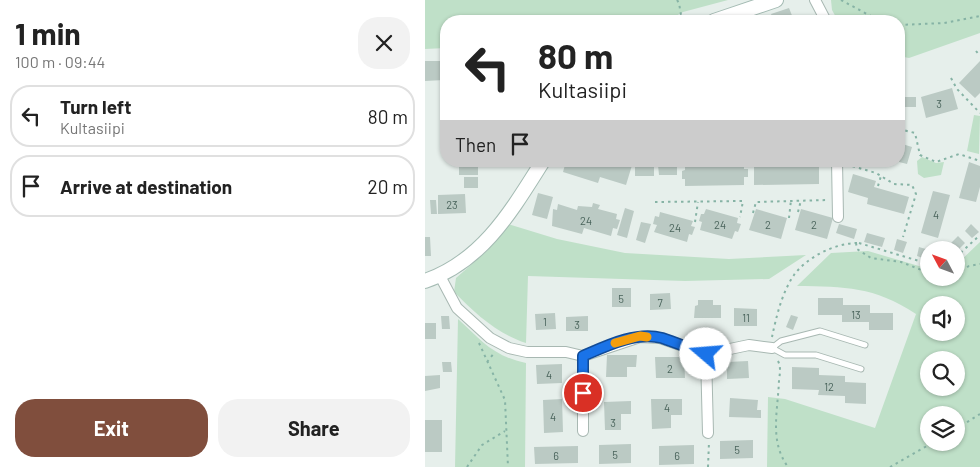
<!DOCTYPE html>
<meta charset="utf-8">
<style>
body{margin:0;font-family:Barlow,sans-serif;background:#f2f2f2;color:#222;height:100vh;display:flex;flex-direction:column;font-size:19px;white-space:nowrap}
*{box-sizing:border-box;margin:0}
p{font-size:16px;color:#767676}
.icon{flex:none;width:28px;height:28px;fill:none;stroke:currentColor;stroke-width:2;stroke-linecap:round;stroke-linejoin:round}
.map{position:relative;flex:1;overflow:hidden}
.panel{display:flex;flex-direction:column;background:#fff;width:425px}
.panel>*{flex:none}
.top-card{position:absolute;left:15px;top:15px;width:465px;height:152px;border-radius:20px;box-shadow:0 1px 4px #0004;background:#fff;color:#222;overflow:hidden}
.needle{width:32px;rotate:311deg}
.controls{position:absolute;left:495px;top:241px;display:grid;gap:10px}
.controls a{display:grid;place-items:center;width:45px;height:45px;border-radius:50%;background:#fff;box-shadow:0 1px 4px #0004;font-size:25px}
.pin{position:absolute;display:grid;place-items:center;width:42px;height:42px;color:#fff;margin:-21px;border:2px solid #fff;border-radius:50%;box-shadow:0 1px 5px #0007}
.me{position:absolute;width:55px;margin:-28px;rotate:288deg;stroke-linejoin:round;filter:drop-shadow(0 0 4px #0008)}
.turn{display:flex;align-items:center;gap:18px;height:105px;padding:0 15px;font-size:22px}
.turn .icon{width:65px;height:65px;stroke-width:2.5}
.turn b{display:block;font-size:35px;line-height:42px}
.then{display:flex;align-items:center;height:48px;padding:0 15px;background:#0003;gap:10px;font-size:19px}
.round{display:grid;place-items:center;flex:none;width:52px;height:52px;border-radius:20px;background:#f2f2f2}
.headline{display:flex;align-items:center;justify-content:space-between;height:85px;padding:0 15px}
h1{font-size:30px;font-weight:700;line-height:38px}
.cta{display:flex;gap:10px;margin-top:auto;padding:10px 15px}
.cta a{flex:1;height:58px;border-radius:20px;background:#804e3d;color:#fff;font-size:20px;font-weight:700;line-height:58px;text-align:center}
.cta a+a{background:#f2f2f2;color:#222}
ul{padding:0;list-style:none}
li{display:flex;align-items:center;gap:15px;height:62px;margin:0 10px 8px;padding:0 5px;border:2px solid #e0e0e0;border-radius:20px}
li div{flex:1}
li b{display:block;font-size:19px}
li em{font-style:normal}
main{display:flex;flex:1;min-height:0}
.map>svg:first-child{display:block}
.green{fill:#bfe0c8;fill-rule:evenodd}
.building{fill:#bbcac4}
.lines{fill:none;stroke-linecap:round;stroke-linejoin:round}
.lane-casing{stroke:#a8b8b2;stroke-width:7}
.street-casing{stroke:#a8b8b2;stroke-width:12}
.secondary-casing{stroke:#a4bbb3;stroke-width:16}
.path{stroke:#86b3a5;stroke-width:2;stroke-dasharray:2.5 4;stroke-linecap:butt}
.lane{stroke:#fff;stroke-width:5}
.street{stroke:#fff;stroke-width:10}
.secondary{stroke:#fff;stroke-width:14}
.route-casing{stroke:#114b97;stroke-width:12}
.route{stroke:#1a73e8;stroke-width:9}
.slow{stroke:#f59e0b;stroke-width:9}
.labels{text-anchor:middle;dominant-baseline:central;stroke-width:4;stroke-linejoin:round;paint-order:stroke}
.number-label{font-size:11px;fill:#4a645c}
</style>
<main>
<section class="panel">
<div class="headline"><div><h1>1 min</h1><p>100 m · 09:44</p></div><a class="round"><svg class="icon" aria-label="close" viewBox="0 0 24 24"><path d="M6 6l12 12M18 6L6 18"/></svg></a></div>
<ul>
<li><svg class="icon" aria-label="left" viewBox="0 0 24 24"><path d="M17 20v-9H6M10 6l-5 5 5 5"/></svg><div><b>Turn left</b><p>Kultasiipi</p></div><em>80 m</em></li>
<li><svg class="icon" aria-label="arrive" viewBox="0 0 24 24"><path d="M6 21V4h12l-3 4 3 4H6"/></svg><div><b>Arrive at destination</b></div><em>20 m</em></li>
</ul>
<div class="cta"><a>Exit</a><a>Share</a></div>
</section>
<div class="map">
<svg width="555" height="467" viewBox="0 0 555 467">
<rect width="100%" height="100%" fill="#e6efeb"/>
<path class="green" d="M0,0H303L258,12L242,21H21V48L0,49Z
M406,0H555V33L484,58L474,56V21H413L407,10Z
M549,115L555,116L554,154L542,151Z
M497,157L511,163L519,162L516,175L499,178L493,174L492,161Z
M83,224L132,239L200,253L304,259L381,255L344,279L260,281L103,276L101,343C71,333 51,314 29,292L31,278L63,250Z
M555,242V467H342L343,397L360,399L450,428L491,314C448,286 421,287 372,286L406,253L443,251L504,269V278H531V265ZM504,305H531V332H504ZM504,360H531V388H504ZM504,415H531V442H504Z
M33,319C57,341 68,356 101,363L100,467H30Z"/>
<path class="building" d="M364,8L368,18L349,21L346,14Z
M0,61H19V80L0,81Z
M555,61V93L550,98L534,83Z
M527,88L533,109L501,118L496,97Z
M474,97H491V107H474Z
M474,143L487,147L482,164L474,162Z
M34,161H53V175H34Z
M141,161H205L208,162L201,185L175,177L173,183L138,172Z
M279,161H286V164H292V161L319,163V169H323V177H319V185L260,186V179H257V171L260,170V165L279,164Z
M394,162V184L329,185V163Z
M544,162L555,166V187L551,202L534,198Z
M233,165H252V175H234Z
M210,166H229V176H210Z
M428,174L451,181L449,187L484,197L479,214L442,204L443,198L423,192Z
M39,177H53V188H39Z
M508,191L525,195L513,238L496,233Z
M113,193L128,197L122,219L107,215Z
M40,194L41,213L13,214V195Z
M5,200H11L12,214H6Z
M168,203L175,205L173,209L192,214L191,219L195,220L192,229L188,228L186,236L159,228L157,234L127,226L128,209L132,210L133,204L152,210L153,206L167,207Z
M200,208L209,211L202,238L192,235Z
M281,209L313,218L312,223L316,224L313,232L310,231L307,239L275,230L277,222L274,221L276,214H279Z
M331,209L362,218L356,239L324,230Z
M376,209L408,218L402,239L370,230Z
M235,212L268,221L266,226L270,227L267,235L264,234L262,242L229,232L232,225L228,224L230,216L234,217Z
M216,222L226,224L220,243L211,240Z
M414,224L432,229L429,239L411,233Z
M546,224L554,232L547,238L540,231Z
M442,233L460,238L457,247L439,242Z
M533,236L540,243L531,252V250H519Z
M0,237H5L6,256H0Z
M472,239L482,242L478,253L469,250Z
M494,247L504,250V260L492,256Z
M187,288H206V307H187Z
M245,293L246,309L225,310V294Z
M393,298H418V305H445V313H468V330H444V322H417V315H393Z
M273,300H288V305H296V318H269L270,306L273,305Z
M309,308L332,309V326H309Z
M130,313L131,329L111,330L110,314Z
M366,315L373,317L368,330L361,327Z
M16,316H24L25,329H17Z
M163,316V331H141V317Z
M0,323H11V339H0Z
M182,355H212L211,367H202V377H181Z
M230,357H259L260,378H231Z
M323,361L324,378L302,379V362Z
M17,362H26L27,372H18Z
M137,364V383L112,384L111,365Z
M367,367L394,368V375L420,376V382L441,383V404L420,403V396L393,395L394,390L367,389Z
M15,375V388L0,391V376Z
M305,398L333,400L332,410H336V418L304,417Z
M137,399L138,432L119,433L118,400Z
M226,399H257V415H246V428L227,429Z
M206,401V414H196V430H180L179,402Z
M0,420H17V452H0Z
M328,440V458L295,459V441Z
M206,444V463L174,464V445Z
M269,445V464L234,465V446Z
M153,446V463L110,464L109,447Z"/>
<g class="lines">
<g class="lane-casing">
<path id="lane" d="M436,369L391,355H360L347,348L356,341L395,331L440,345"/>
</g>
<g class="street-casing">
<path id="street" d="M390,0L401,21
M412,161L413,217
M15,276L32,308L65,338L84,348L102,352H141L158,356L215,337L235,338L281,354L324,345L347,348
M281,354L283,433
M158,356V431"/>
</g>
<g class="secondary-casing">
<path id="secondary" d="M289,21L351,0
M0,281C58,261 87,210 118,161"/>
</g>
<path class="path" d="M252,0L254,3L257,21
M416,0L455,21
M474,25L519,23L555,16
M551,51L555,56
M526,78L532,89L555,113
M474,129L490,133L495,155L511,162L534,154L555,161
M422,163L427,166L451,173L469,184L487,185L491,194L478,237
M453,186L456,176
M230,202L318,201L315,217
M373,212L376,200
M328,213L331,202L403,200
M364,218L366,200
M270,222L273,202
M431,243L432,249L446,258L476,262L504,273
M434,243L504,264
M531,257L555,235
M531,274L544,266L555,264
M347,337C351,318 357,292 369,275C382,257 410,243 433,243
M54,343L80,400L83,467
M353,361C356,367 355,373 354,380C353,411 344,441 363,467
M62,362L70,352
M531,429L555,414
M42,467L57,445L80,431
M283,467L284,442
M465,467L509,442"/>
<use href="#lane" class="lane"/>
<use href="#street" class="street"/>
<use href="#secondary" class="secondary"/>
</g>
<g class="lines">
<g class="route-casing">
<path id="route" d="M158,393V356C181,346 211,331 237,338C252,343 266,349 281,354"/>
</g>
<use href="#route" class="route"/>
<path class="slow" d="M190,343L215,336L222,337"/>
</g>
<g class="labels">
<g class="number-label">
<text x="514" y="103">3</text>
<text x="27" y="204">23</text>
<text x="511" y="214">4</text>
<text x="161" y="220">24</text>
<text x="295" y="224">24</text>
<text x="343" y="224">2</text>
<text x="389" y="224">2</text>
<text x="250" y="227">24</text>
<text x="196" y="298">5</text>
<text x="235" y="302">7</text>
<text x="431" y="314">13</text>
<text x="321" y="317">11</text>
<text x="120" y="321">1</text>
<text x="152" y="324">3</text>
<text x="245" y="368">2</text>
<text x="124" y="374">4</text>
<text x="404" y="386">12</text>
<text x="242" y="407">4</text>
<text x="128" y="416">4</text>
<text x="188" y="422">3</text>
<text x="312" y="449">5</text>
<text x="190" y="454">5</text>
<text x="131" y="455">6</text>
<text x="252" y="455">6</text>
</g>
</g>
</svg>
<div class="controls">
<a><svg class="needle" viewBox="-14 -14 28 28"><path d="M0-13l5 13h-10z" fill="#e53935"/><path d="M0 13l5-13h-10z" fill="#767676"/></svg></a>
<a><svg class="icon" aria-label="sound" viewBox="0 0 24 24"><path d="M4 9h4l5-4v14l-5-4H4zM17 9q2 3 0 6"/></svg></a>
<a><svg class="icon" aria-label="search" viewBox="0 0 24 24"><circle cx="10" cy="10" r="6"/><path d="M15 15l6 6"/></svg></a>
<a><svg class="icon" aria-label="layers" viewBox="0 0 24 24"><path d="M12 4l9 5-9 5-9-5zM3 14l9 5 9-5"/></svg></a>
</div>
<div class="pin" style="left:158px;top:393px;background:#d93025"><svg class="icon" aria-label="arrive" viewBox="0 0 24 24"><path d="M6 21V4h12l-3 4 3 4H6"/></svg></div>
<svg class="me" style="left:281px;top:354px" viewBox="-20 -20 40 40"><circle r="19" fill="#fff"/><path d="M0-13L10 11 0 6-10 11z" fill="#1a73e8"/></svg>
<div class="top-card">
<div class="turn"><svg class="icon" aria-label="left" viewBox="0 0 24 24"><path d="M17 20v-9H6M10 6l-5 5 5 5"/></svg><div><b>80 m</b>Kultasiipi</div></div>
<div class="then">Then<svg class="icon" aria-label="arrive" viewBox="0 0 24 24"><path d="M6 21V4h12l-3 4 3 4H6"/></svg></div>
</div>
</div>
</main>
